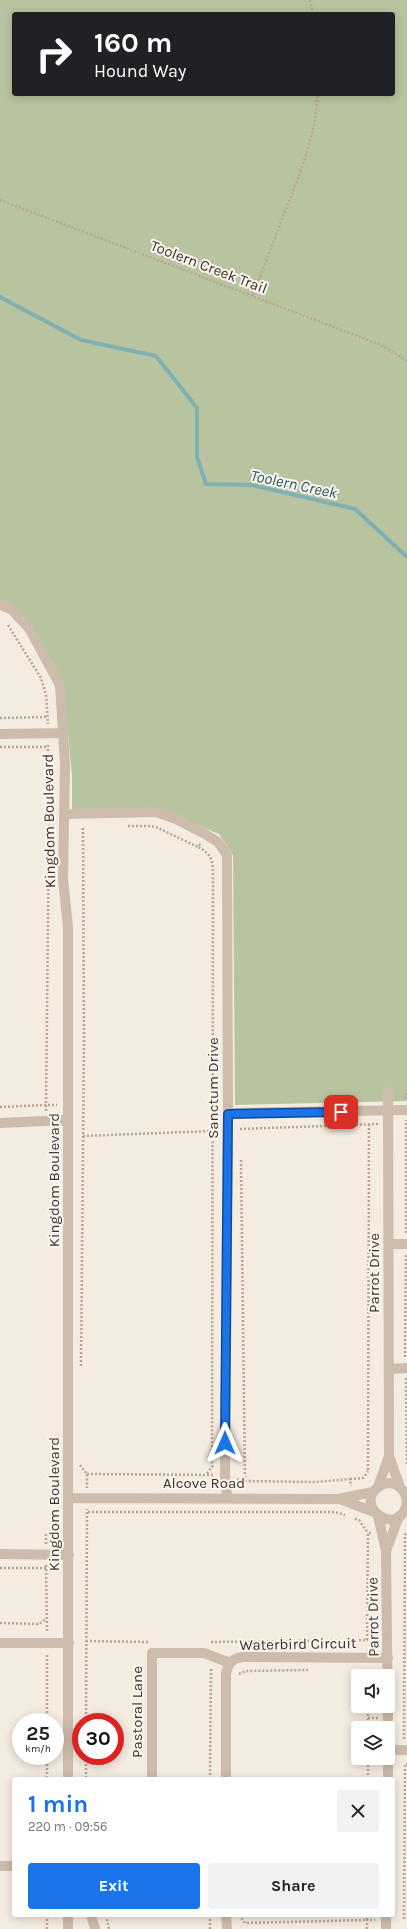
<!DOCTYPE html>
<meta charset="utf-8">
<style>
body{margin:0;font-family:Karla,sans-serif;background:#f2f2f2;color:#222;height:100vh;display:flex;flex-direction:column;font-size:15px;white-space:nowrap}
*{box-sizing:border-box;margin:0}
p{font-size:13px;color:#767676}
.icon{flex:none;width:22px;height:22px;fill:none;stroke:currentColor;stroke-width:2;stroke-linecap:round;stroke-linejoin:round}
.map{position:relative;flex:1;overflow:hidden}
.drawer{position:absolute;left:12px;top:1777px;width:383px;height:140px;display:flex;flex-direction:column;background:#fff;border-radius:4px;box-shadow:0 2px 10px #0003}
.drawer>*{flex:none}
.hud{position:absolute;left:12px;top:12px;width:383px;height:84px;border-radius:4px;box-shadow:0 2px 10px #0003;background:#202124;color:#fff;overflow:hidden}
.tools{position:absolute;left:351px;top:1669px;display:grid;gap:8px}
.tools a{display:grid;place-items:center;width:44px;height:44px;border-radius:4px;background:#fff;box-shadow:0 2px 10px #0003;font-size:20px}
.speed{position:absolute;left:12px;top:1713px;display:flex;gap:8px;font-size:20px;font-weight:700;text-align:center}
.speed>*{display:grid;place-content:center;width:52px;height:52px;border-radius:50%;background:#fff;box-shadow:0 2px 10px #0003;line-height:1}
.speed small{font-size:10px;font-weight:400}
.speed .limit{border:6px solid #d22;background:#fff;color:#111}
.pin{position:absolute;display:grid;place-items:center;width:34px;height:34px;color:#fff;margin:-17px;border-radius:8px;box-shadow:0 2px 6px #0006}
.me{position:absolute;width:44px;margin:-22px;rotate:0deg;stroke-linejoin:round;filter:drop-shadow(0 0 3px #0008)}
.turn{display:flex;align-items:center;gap:14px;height:84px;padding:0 16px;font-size:18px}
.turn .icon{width:52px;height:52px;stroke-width:2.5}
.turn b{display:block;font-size:28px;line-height:34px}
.round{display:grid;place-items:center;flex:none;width:42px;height:42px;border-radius:4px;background:#f2f2f2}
.head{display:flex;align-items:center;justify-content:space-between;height:68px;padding:0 16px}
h1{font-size:24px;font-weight:700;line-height:30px;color:#1a73e8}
.button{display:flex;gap:8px;margin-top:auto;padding:8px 16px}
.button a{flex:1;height:46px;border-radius:4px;background:#1a73e8;color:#fff;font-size:16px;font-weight:700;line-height:46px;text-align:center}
.button a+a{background:#f2f2f2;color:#222}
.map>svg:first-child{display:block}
.green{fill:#b8c4a0;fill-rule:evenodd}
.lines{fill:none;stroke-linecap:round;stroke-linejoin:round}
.stream{stroke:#7fb0b2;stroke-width:4}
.path{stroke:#b9a596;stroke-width:2.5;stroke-dasharray:2 2;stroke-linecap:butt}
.minor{stroke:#cdbbac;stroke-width:10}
.route-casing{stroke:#114b97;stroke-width:10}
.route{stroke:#1a73e8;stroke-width:7}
.labels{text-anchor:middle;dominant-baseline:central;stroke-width:4;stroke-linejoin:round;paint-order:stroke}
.street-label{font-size:15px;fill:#3b302b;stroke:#fbf5ee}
.water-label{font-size:16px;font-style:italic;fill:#1f5a5e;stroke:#fbf5ee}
</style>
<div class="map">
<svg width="407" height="1929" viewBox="0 0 407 1929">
<rect width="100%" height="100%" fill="#f4ebe1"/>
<path class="green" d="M0,0H407V1101L235,1105L233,855L219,834L160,810L72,811V775L63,683L32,625L0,603ZM14,14H393V94H14Z"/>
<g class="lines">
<path class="stream" d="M0,297L81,340L156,356L197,408V457L206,484L252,485L355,509L407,557"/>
<path class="path" d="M310,0L313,14
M0,200L381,345L407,361
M253,295L303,165L314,126L318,94
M8,625L41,678L46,695L48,724
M0,718L48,717
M48,745L49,826H54
M0,747H48
M128,826H152L158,828L198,847
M200,844L198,847C213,855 213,862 213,877L212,1467L206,1475
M405,1099L407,1090
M0,1107L46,1105L49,826
M46,1111V1105H57
M240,1129L378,1124
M83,1136L212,1131
M241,1160L245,1481
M406,1233V1120
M405,1357L406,1254
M81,1366L84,1040L83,826
M406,1378L407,1465
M80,1465L87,1474V1488
M368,1470L369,1125
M87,1474L215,1475
M237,1479L245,1481L316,1482L350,1479L351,1486
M350,1479L363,1478L368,1471
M88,1512H334L345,1515
M355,1519L359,1520L368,1533
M46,1544V1532
M46,1565L47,1632
M0,1568H57
M0,1623L39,1624L46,1619
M86,1641L149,1642
M211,1642L367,1640L368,1533H371
M47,1655V1722
M367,1670V1676
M239,1674L246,1671L308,1670
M368,1706V1728
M368,1718H378
M86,1722L87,1509
M404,1739L405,1535L407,1532
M47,1756V1779
M86,1756V1779
M210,1779L211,1668
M368,1779V1758
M47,1915V1929
M106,1915L109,1929
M239,1915L245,1923L367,1920V1915
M404,1919L405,1764H407
M210,1929V1915
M367,1929V1920H375"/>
<path class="minor" d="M0,605L11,609L29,628L60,685L65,764L63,879L68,927V1779
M0,734L63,733
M64,814L156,812L176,819L205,834L218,842L227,855L228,1113L225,1475L227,1498
M388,1090L389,1456L400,1487
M228,1113L407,1110
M0,1123L68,1120
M389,1244H407
M389,1369L407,1368
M378,1487L389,1456
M69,1498L338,1499L373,1492
M340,1499L374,1512
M407,1501C405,1488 392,1478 380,1486C350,1504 400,1542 407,1502
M378,1516L386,1551L388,1731
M386,1551L399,1516
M0,1554L69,1555
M0,1643H69
M388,1750H407
M152,1779V1653H204L230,1663
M226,1779V1674C228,1664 231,1659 242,1657L388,1658
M388,1779V1758
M0,1866H14
M91,1915L95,1929
M226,1915L227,1929
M68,1929V1915
M386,1929V1915"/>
</g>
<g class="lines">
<g class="route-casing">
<path id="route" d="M225,1443L228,1114L341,1112"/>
</g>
<use href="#route" class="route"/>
</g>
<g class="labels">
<g class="street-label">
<text transform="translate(209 267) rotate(21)">Toolern Creek Trail</text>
<text transform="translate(49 821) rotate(-91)">Kingdom Boulevard</text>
<text transform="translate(213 1088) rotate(-90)">Sanctum Drive</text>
<text transform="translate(54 1180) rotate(-90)">Kingdom Boulevard</text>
<text transform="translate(374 1273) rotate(-90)">Parrot Drive</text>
<text x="204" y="1483">Alcove Road</text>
<text transform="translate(54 1504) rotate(-90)">Kingdom Boulevard</text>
<text transform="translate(373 1617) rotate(-91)">Parrot Drive</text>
<text transform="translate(298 1644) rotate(-1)">Waterbird Circuit</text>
<text transform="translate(137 1712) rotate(-90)">Pastoral Lane</text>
</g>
<g class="water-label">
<text transform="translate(294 484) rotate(12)">Toolern Creek</text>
</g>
</g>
</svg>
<div class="tools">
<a><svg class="icon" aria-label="sound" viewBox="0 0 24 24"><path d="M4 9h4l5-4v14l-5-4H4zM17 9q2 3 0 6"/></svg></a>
<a><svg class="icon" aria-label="layers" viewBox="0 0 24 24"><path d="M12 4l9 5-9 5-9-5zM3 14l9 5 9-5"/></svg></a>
</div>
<div class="speed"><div>25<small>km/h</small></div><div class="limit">30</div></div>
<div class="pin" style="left:341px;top:1112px;background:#d93025"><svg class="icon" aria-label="arrive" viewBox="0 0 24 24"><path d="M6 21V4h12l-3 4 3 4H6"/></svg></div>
<svg class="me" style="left:225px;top:1443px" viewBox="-20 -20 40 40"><path d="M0-17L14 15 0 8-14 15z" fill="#1a73e8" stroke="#fff" stroke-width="4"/></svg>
<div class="hud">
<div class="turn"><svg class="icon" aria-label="right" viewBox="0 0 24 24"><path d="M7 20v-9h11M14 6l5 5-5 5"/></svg><div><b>160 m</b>Hound Way</div></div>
</div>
<section class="drawer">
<div class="head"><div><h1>1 min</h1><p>220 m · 09:56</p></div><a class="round"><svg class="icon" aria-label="close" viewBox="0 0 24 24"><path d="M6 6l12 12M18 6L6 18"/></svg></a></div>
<div class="button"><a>Exit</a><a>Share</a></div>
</section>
</div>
